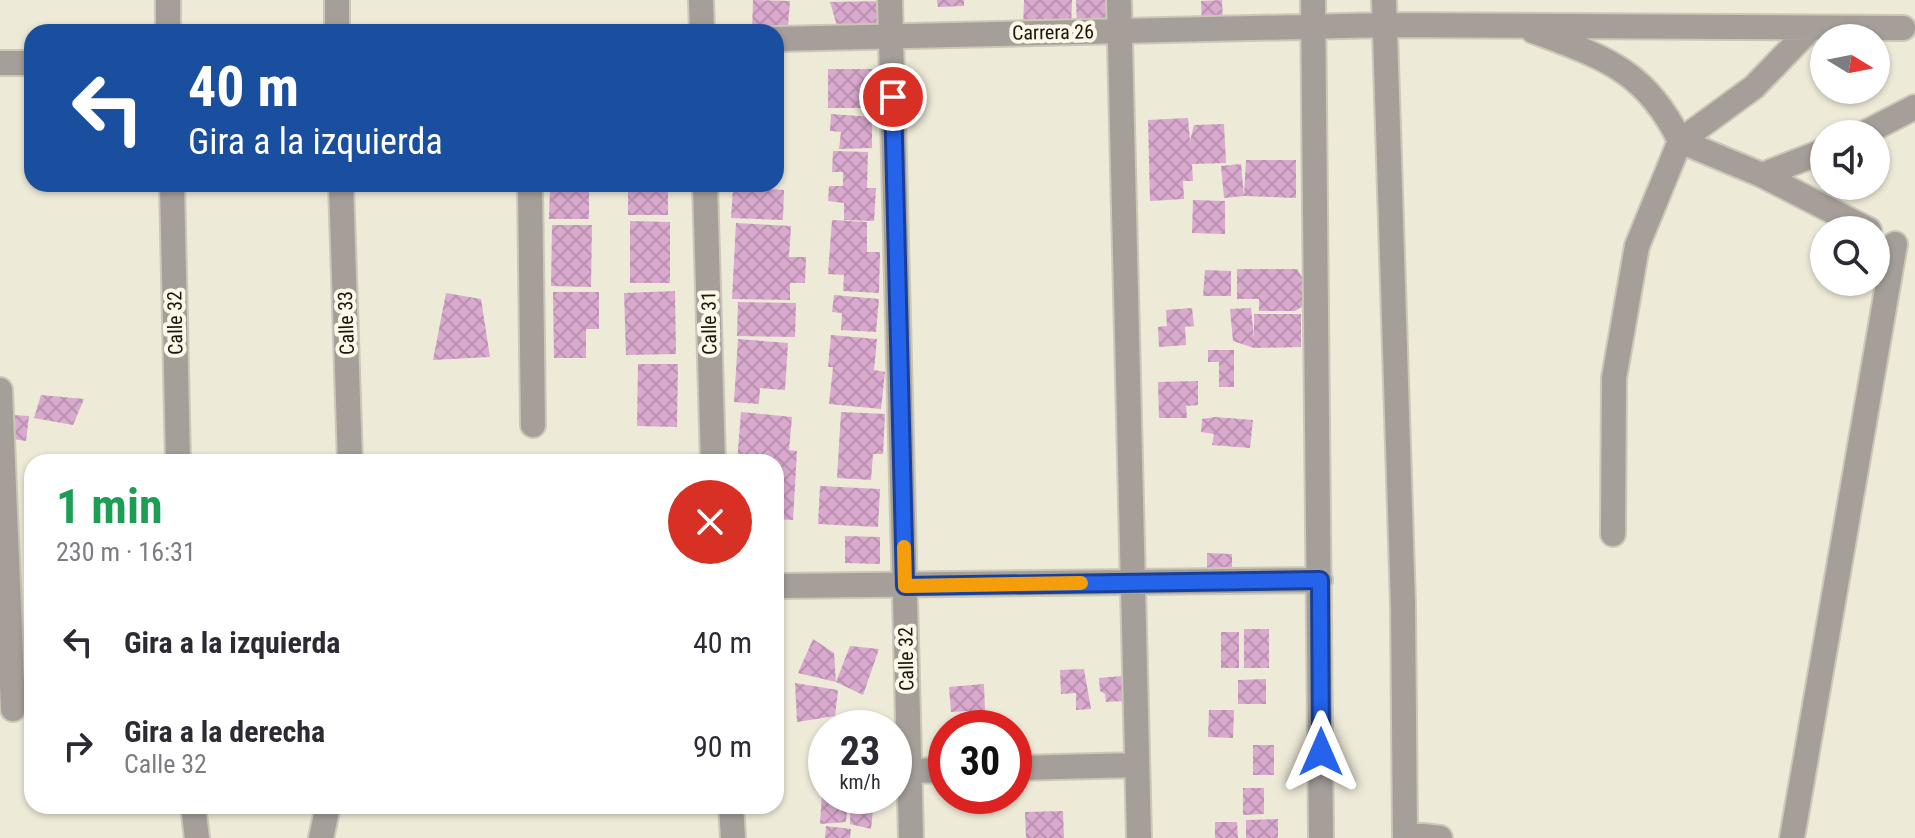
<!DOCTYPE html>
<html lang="es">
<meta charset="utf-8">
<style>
body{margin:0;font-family:"Roboto Condensed",sans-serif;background:#f7f7f7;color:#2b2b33;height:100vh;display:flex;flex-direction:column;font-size:30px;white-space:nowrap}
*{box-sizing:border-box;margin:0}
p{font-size:26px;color:#7c7c81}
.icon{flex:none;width:44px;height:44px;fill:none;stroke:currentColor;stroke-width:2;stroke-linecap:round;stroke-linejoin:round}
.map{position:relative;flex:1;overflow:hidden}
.side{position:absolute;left:24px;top:454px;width:760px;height:360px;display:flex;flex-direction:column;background:#fff;border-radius:24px;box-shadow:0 2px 6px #0004}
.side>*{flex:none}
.top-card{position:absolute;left:24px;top:24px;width:760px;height:168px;border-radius:24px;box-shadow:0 2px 6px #0004;background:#1a4fa0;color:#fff;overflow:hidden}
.needle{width:52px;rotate:100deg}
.fabs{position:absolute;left:1810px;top:24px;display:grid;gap:16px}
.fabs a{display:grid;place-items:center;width:80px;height:80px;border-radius:50%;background:#fff;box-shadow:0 2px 6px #0004;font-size:40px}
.speed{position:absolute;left:808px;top:710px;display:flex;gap:16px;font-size:40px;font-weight:700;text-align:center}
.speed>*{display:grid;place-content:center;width:104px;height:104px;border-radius:50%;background:#fff;box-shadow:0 2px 6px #0004;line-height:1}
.speed small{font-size:20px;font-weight:400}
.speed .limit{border:12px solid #d22;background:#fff;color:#111}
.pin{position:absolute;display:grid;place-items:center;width:68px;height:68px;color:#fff;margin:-34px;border:4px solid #fff;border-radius:50%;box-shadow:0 2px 8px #0007}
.me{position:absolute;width:88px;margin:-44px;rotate:0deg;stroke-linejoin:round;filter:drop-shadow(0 0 6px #0008)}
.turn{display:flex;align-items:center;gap:28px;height:168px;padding:0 32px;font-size:36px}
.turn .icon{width:104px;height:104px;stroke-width:2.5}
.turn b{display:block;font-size:56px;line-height:68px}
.round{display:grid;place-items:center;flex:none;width:84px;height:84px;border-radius:42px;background:#f7f7f7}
.overview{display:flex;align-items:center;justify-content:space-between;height:136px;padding:0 32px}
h1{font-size:48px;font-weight:700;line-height:60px;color:#1e9e55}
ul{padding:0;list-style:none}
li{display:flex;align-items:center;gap:24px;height:104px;padding:0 32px}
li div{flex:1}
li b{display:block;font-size:30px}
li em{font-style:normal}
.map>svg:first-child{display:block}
.building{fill:url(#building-cross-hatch)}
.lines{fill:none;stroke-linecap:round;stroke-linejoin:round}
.minor-casing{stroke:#ccc8b8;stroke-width:28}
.minor{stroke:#a59e99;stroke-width:24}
.route-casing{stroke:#184099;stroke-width:20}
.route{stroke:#2563eb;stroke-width:14}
.slow{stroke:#f59e0b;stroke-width:14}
.labels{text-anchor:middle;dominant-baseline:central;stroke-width:8;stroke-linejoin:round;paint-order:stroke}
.street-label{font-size:20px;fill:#181710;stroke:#fcf7e6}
</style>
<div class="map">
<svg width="1915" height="838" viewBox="0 0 1915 838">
<defs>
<pattern id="building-cross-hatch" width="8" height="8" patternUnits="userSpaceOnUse" patternTransform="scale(2)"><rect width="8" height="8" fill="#d9a9ce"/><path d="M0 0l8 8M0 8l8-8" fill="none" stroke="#ba91b0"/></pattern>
</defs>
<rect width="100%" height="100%" fill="#eeead8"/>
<path class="building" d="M753,0L790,1L787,37L776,32H752Z
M937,0H964V6L938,7Z
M1024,0H1072L1071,31L1023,29Z
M1076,0H1117L1118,28L1077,29Z
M1222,0L1223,23L1202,24L1201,1Z
M885,1L882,33L837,26L830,2Z
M828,69H875V108H828Z
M776,72H784L780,107H776Z
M831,114L872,117V148L839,149L841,132L830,131Z
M1188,118L1190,141L1194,125L1224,124L1226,163L1192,164L1193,181H1183L1184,199L1150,201L1148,120Z
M833,151L868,152L867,188H876L874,221L844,220V203L828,201L829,186H843V172H832Z
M1246,160H1296V198L1244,196Z
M1241,164L1244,196L1224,198L1221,166Z
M550,184H589V219H549Z
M628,184H668V215H628Z
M733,187L784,190L783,220L731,218Z
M1193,200L1225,201V234L1192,233Z
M832,220L867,222V252H880L879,293L843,291L844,275L828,274Z
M630,221L670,222V283H630Z
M736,223L791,226L789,257H806L805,283H790V300L732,299Z
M552,225H592L591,287L551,286Z
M1237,269H1297L1315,299L1295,311H1259V299H1237Z
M1205,270L1231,271V296H1203Z
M675,291L676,354L626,355L624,293Z
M553,292H599V329H586V358H554Z
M446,293L481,299L490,357L433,360Z
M834,295L879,299L876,332L841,330L842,313L832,312Z
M738,302L796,303L795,337L737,336Z
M1192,308L1194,326L1185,327L1186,345L1159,347L1158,327L1167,326L1166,310Z
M1251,308L1254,338V314H1301V347L1254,348L1233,341L1230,309Z
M831,335L877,339L874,370L885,372L881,409L829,404L833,367H828Z
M738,339L788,343L785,390L760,388L759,404L734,402Z
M1208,350H1234V387H1219V362H1208Z
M638,364H678L677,427L637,426Z
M1198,381V405L1186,406L1187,418H1159L1158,382Z
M41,395L84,399L73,425L34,418Z
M741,412L792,417L789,450L797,451L793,520L776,519V462H737Z
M841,412L885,414L883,454H873L871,480L837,478Z
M12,415L29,416L26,441L6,438Z
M1215,417L1253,420L1250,448L1212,445L1214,434L1201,432L1202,419Z
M820,486L880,489L878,527L818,524Z
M776,528H784L783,565H776Z
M845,536L880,537V564L845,563Z
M1207,553L1232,554V575H1207Z
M1244,629H1269V668H1244Z
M1221,632H1239V668H1221Z
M813,639L834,653L836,682L798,673Z
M850,646L879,649L863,695L836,682Z
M1084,669L1091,709L1076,710V693L1061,694L1060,670Z
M1122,676L1123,701L1106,702L1105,694L1100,691L1099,678Z
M1266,679V704H1238V680Z
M795,683L838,690L835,716L797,722Z
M984,684L985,710L951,712L949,687Z
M1209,710H1234L1233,738L1208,737Z
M844,722L878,723L877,728H843Z
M1253,745H1274V775H1253Z
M824,747H826V789L819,787Z
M1243,788H1264V814L1243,815Z
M822,794L848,798L846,822L820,824Z
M851,796L874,800L871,829L850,824Z
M1063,811L1064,838H1026L1025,812Z
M1278,819V838H1246V820Z
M1215,822H1237L1238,838H1215Z
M826,826L851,829L850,838H825Z"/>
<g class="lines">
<g class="minor-casing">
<path id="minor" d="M168,0V32
M701,0L702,32
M890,0L911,838
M1119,0L1139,838
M1313,0L1321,838
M1384,0L1403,605L1405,838
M1533,31C1603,57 1646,70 1680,141L1762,175L1869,230
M337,32V0
M776,39L1385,25L1903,28
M0,63H32
M1863,134L1915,107
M1762,175L1824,151
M172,184L178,462
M341,184L350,462
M530,184L533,425
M705,184L713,462
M0,390L13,709
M1613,534L1614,378L1637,246L1680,141L1754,87L1811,28
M776,586L1320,580
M1014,768L1137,765
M909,771L946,770
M193,806L197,838
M731,806L733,838
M1405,834L1440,838
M321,838L328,806
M1792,838L1895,244"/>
</g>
<use href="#minor" class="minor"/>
</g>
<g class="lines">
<g class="route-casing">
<path id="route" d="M893,97L905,586L1320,580L1321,752"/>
</g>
<use href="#route" class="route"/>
<path class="slow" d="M904,547L905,586L1081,583"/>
</g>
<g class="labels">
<g class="street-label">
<text transform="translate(1053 32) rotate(-1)">Carrera 26</text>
<text transform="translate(175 323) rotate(-91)">Calle 32</text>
<text transform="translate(346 323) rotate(-92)">Calle 33</text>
<text transform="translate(709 323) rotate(-91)">Calle 31</text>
<text transform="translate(906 659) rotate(-91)">Calle 32</text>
</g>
</g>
</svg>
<div class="fabs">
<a><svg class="needle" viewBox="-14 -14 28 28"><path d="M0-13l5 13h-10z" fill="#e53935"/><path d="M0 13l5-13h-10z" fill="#7c7c81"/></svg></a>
<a><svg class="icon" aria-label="sound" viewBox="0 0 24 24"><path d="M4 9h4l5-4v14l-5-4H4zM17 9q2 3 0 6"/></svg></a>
<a><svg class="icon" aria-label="search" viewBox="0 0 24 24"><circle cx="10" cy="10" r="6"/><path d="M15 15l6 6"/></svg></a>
</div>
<div class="speed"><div>23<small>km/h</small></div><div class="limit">30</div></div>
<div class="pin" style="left:893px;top:97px;background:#d93025"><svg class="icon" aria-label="arrive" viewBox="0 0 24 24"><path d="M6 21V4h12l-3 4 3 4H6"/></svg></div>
<svg class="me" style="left:1321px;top:752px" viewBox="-20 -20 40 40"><path d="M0-17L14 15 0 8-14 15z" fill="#2563eb" stroke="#fff" stroke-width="4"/></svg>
<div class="top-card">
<div class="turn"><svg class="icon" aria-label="left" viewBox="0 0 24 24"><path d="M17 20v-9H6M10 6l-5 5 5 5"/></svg><div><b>40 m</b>Gira a la izquierda</div></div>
</div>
<section class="side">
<div class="overview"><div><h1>1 min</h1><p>230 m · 16:31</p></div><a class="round" style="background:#d93025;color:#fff"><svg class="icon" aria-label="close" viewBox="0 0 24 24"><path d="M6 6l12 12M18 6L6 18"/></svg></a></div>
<ul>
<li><svg class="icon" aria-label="left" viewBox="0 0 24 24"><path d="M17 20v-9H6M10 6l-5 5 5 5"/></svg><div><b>Gira a la izquierda</b></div><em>40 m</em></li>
<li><svg class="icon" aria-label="right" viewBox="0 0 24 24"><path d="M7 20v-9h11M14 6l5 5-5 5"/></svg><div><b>Gira a la derecha</b><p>Calle 32</p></div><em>90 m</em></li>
</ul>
</section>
</div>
